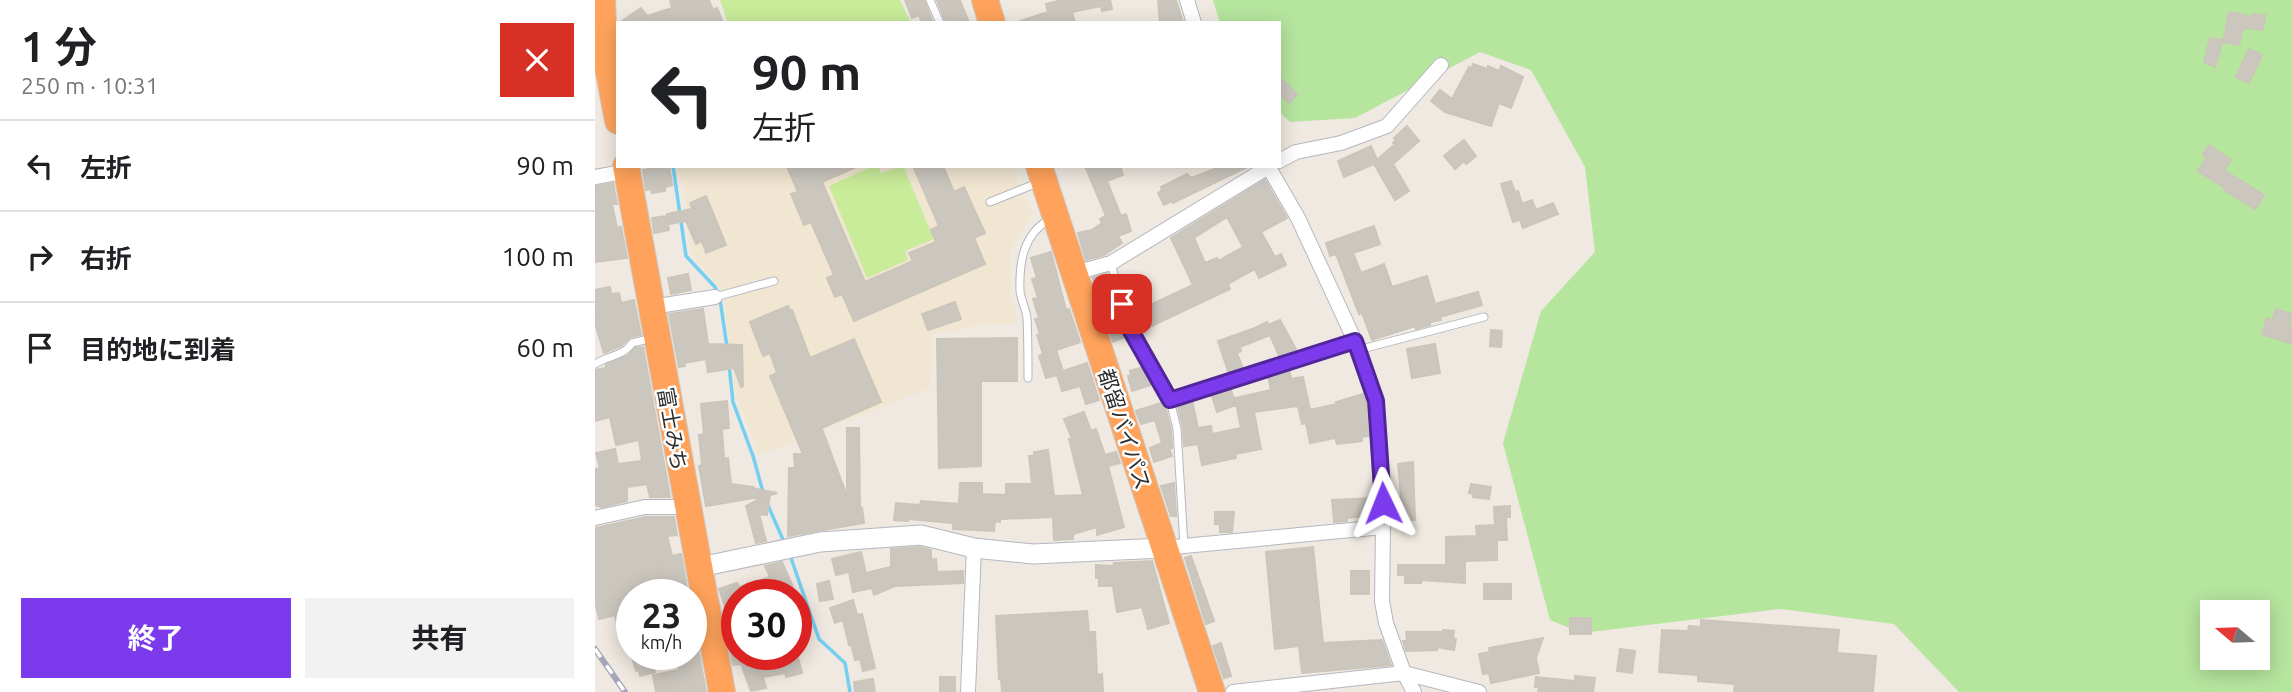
<!DOCTYPE html>
<html lang="ja">
<meta charset="utf-8">
<style>
body{margin:0;font-family:Ubuntu,"Noto Sans JP",sans-serif;background:#f2f2f2;color:#202124;height:100vh;display:flex;flex-direction:column;font-size:26px;white-space:nowrap}
*{box-sizing:border-box;margin:0}
p{font-size:23px;color:#757577}
.icon{flex:none;width:38px;height:38px;fill:none;stroke:currentColor;stroke-width:2;stroke-linecap:round;stroke-linejoin:round}
.map{position:relative;flex:1;overflow:hidden}
.details{display:flex;flex-direction:column;background:#fff;width:595px}
.details>*{flex:none}
.guide{position:absolute;left:21px;top:21px;width:665px;height:147px;border-radius:0px;box-shadow:0 4px 18px #0003;background:#fff;color:#202124;overflow:hidden}
.needle{width:46px;rotate:289deg}
.buttons{position:absolute;left:1605px;top:600px;display:grid;gap:14px}
.buttons a{display:grid;place-items:center;width:70px;height:70px;border-radius:0px;background:#fff;box-shadow:0 4px 18px #0003;font-size:35px}
.speed{position:absolute;left:21px;top:579px;display:flex;gap:14px;font-size:35px;font-weight:700;text-align:center}
.speed>*{display:grid;place-content:center;width:91px;height:91px;border-radius:50%;background:#fff;box-shadow:0 4px 18px #0003;line-height:1}
.speed small{font-size:18px;font-weight:400}
.speed .limit{border:10px solid #d22;background:#fff;color:#111}
.pin{position:absolute;display:grid;place-items:center;width:60px;height:60px;color:#fff;margin:-30px;border-radius:14px;box-shadow:0 4px 10px #0006}
.me{position:absolute;width:77px;margin:-38px;rotate:358deg;stroke-linejoin:round;filter:drop-shadow(0 0 5px #0008)}
.turn{display:flex;align-items:center;gap:24px;height:147px;padding:0 21px;font-size:32px}
.turn .icon{width:91px;height:91px;stroke-width:2.5}
.turn b{display:block;font-size:49px;line-height:60px}
.round{display:grid;place-items:center;flex:none;width:74px;height:74px;border-radius:0px;background:#f2f2f2}
.overview{display:flex;align-items:center;justify-content:space-between;height:119px;padding:0 21px}
h1{font-size:42px;font-weight:700;line-height:52px}
.primary-button{display:flex;gap:14px;margin-top:auto;padding:14px 21px}
.primary-button a{flex:1;height:80px;border-radius:0px;background:#7c3aed;color:#fff;font-size:28px;font-weight:700;line-height:80px;text-align:center}
.primary-button a+a{background:#f2f2f2;color:#202124}
ul{padding:0;list-style:none}
li{display:flex;align-items:center;gap:21px;height:91px;padding:0 21px;border-top:2px solid #e0e0e0}
li div{flex:1}
li b{display:block;font-size:26px}
li em{font-style:normal}
main{display:flex;flex:1;min-height:0}
.map>svg:first-child{display:block}
.education{fill:#f0e6d1}
.green{fill:#b6e59e;fill-rule:evenodd}
.pitch{fill:#c9ec9a}
.lines{fill:none;stroke-linecap:round;stroke-linejoin:round}
.stream{stroke:#75cff0;stroke-width:3.5}
.building{fill:#cbc7bf;stroke:#cbc5ba;stroke-width:2;fill-rule:evenodd}
.lane-casing{stroke:#b4b7c1;stroke-width:9}
.street-casing{stroke:#b4b7c1;stroke-width:16}
.secondary-casing{stroke:#b4b7c1;stroke-width:21}
.highway-casing{stroke:#c9c9c9;stroke-width:28}
.lane{stroke:#fff;stroke-width:7}
.street{stroke:#fff;stroke-width:14}
.secondary{stroke:#fff;stroke-width:19}
.highway{stroke:#ffa35c;stroke-width:26}
.rail-casing{stroke:#a3a6b8;stroke-width:6}
.rail{stroke:#fff;stroke-width:3.5;stroke-dasharray:10;stroke-linecap:butt}
.route-casing{stroke:#51269a;stroke-width:18}
.route{stroke:#7c3aed;stroke-width:12}
.labels{text-anchor:middle;dominant-baseline:central;stroke-width:5;stroke-linejoin:round;paint-order:stroke}
.street-label{font-size:21px;fill:#2e2e2e;stroke:#fff}
</style>
<main>
<section class="details">
<div class="overview"><div><h1>1 分</h1><p>250 m · 10:31</p></div><a class="round" style="background:#d93025;color:#fff"><svg class="icon" aria-label="close" viewBox="0 0 24 24"><path d="M6 6l12 12M18 6L6 18"/></svg></a></div>
<ul>
<li><svg class="icon" aria-label="left" viewBox="0 0 24 24"><path d="M17 20v-9H6M10 6l-5 5 5 5"/></svg><div><b>左折</b></div><em>90 m</em></li>
<li><svg class="icon" aria-label="right" viewBox="0 0 24 24"><path d="M7 20v-9h11M14 6l5 5-5 5"/></svg><div><b>右折</b></div><em>100 m</em></li>
<li><svg class="icon" aria-label="arrive" viewBox="0 0 24 24"><path d="M6 21V4h12l-3 4 3 4H6"/></svg><div><b>目的地に到着</b></div><em>60 m</em></li>
</ul>
<div class="primary-button"><a>終了</a><a>共有</a></div>
</section>
<div class="map">
<svg width="1697" height="692" viewBox="0 0 1697 692">
<rect width="100%" height="100%" fill="#efe9e1"/>
<path class="education" d="M82,166H417L437,215L415,251L416,296L421,311V324L385,325L338,334L335,388L164,455L139,388L130,308L124,287L96,252L89,190Z"/>
<path class="green" d="M618,0H1697V692H1364L1299,624L1186,609L987,633L955,620L908,443L946,311L1000,252L990,167L936,70L885,52L760,118L695,122L684,112V23H625ZM1617,612H1662V658H1617Z"/>
<path class="pitch" d="M125,0H305L316,23H133Z
M279,166H283L286,173L308,166L339,239L310,251L313,260L272,278L234,186Z"/>
<g class="lines">
<path class="stream" d="M78,166L91,256L120,287L122,292
M125,299L132,347
M134,365L138,402L158,456L168,492
M172,503L189,542
M196,558L224,639L250,663L255,692"/>
</g>
<path class="building" d="M75,0H114L118,10L122,8L128,23H24L46,8L52,16L77,8Z
M310,0H329L338,23H327L324,15L317,18Z
M342,0H365L374,23H351Z
M466,0H515L517,9L507,11L506,6L477,12L480,23H425V21L453,12L451,4Z
M563,0H581L588,23H565Z
M1634,12L1658,17V14L1670,15L1668,30L1648,28L1644,45L1628,42Z
M1615,38L1628,40L1620,67L1609,62Z
M1654,49L1667,55L1654,83L1641,77Z
M878,64L892,69L893,66L904,71L906,66L928,77L916,108L904,103L896,126L850,112L836,101L845,90L857,99L874,67L876,69Z
M684,77L702,94L694,103L684,93Z
M812,126L824,141L798,164L814,191L800,200L779,164L749,177L743,161L776,146L782,160L800,144L798,143L801,140L799,138Z
M869,140L881,156L871,164L869,161L860,169L849,156Z
M1614,145L1636,160L1629,170L1669,195L1660,209L1629,190L1630,188L1603,171L1612,158L1608,155Z
M74,166L77,185L70,187V191L57,193L56,189L51,190L48,170Z
M192,166H263L227,182L270,282L318,261L314,253L341,242L336,230L344,226L318,166H348L359,192L369,187L390,233L379,238L390,264L259,321L247,294L240,297L232,278L239,275L216,222L209,225L196,194L203,192Z
M490,166H525L528,175L512,181L526,216L531,214L536,231L523,236L527,243L509,255L491,260L483,233L497,230L507,223L505,219L511,216Z
M619,166H654L578,203L577,201L569,205L563,193L567,190L566,187L592,174L596,178L620,169Z
M670,180L692,218L666,232L680,257L686,254L691,265L664,278L660,269L633,284L635,289L544,332L536,314L598,285L576,238ZM632,217L648,247L623,261L622,258L610,263L599,238Z
M916,181L920,192L923,191L927,204L937,200L941,210L958,203L963,214L928,228L925,220L918,222L906,184Z
M18,183L22,204H17L22,228L26,227L32,258L0,262V186Z
M111,196L131,245L111,253L107,241L101,244L91,221L74,224L72,214L97,209L95,203Z
M71,216L74,230L59,233L57,218Z
M779,226L785,244L758,253L766,273L789,264L797,287L832,276L840,304L883,292L887,305L845,317L846,320L835,322V325L821,329L820,326L777,340L767,313L764,314L757,296L741,254L735,256L731,243Z
M456,252L471,310L474,309L485,342L461,350L468,371L492,363L504,400L491,404L485,386L467,391L462,375L451,378L444,356L448,354L442,335L445,334L440,319L444,318L438,299L443,298L437,279L442,278L436,258Z
M93,274L96,290L76,294L73,278Z
M512,274L526,326L532,336L518,342L498,278Z
M15,287L16,294L24,293L26,303L39,300L46,335L35,337L26,346L9,353L1,327L0,290Z
M360,302L366,319L333,330L327,314Z
M193,306L195,311L197,310L215,358L259,339L286,402L224,429H227L252,496V428H264L265,509L267,508L269,523L193,536L194,468H200L199,454H208L175,376L182,373L175,353L168,356L155,322Z
M108,309L113,344L147,345L148,386L146,387L139,368L113,372L111,359L89,363L90,366L84,367L74,314Z
M1681,309L1696,314L1694,326L1697,327V336L1695,343L1667,334L1672,318L1677,320Z
M685,320L702,351L685,358L675,335L645,347L646,351L642,353L648,369L634,374L623,341L660,328L672,322L673,325Z
M896,330L907,331L906,347L895,346Z
M422,338V381H386V466L344,468L342,339Z
M840,344L845,373L817,378L812,349Z
M48,347L75,497H55L52,484L32,487V501L7,507L0,505V469L5,468L1,453L20,449L23,464L47,461L44,440L21,445L15,417L0,421V370L11,368V365L33,356L40,348Z
M549,367L559,384L537,391L533,376L536,375L535,371Z
M692,369H694L696,379L708,377L715,410L742,404L741,402L768,394L771,403L773,436L767,437V441L742,444L740,438L715,443L711,423L707,424L703,406L659,412L666,449L640,454L641,458L607,465L603,444L589,446L588,428L582,404L597,400L603,428L616,426L617,434L646,428L640,398L676,390L673,375Z
M635,387L641,405L622,412L616,393Z
M132,401L134,428L127,429L129,459L133,458L136,484L158,487L157,488L182,493L175,495L172,515L164,514L171,541L161,543L151,506L170,496L111,506L104,466L107,465L104,435L109,434L106,404Z
M569,402L576,430L577,448H574L577,456L559,462L555,448L567,443L560,420L546,424L541,411Z
M489,412L496,431L501,429L510,455L521,452L525,463L513,466L529,527L502,535V527L478,534V539L459,540L458,517L405,519V522L400,521L399,531L358,529V523L313,519V521L299,520L301,503L325,505L326,501L364,504L365,483H387V494L411,495V484H437L434,456H439V452L453,450L459,496L488,495L474,439H477L469,419Z
M818,462L820,520H804L803,497H806L803,464Z
M579,483L581,516H576L566,486Z
M876,484L896,487L894,499L878,497V494L874,493Z
M777,498L778,515L752,518V521L739,522L737,500Z
M915,506V517H911L912,540H902V560L870,561V583L826,580V583H810V575H803V565H851V537L882,536L881,526L900,525L899,507Z
M620,512H639L637,532H625V524H620Z
M51,517H79L82,535L72,536L77,556L86,554L93,595H37V645L28,647L20,615L4,619L0,601V528Z
M325,547L336,550V560L341,559L342,572L368,571V583L300,586L279,595L277,588L258,592L254,572L241,575L237,559L266,552L271,573L296,567V549Z
M718,547L728,643L787,640L796,665L707,673L704,646L680,649L671,552Z
M596,556L619,621L611,624L590,558Z
M557,561L574,623L553,629L547,607L522,612L518,586H504V578H501V565L518,566L519,563Z
M187,562L198,587L196,588L198,595H142V654H202L207,673L191,677L190,673L168,677L171,688L156,691L146,664L138,665L131,629L137,627L124,589L142,583L144,587L175,577L170,566Z
M756,571H774V594H756Z
M234,581L238,599L225,601L222,584Z
M889,584H916V599H889Z
M258,600L262,615L267,614L280,668L268,671L265,659L260,660L256,644L254,645L248,620L240,623L235,608Z
M492,611L494,632H500L502,675L507,674L508,692H407L406,679H404L401,616Z
M975,618H996V634H975Z
M1106,620L1244,630L1242,653L1281,656L1278,692H1139L1140,684L1103,681V675L1064,672L1067,630L1093,631L1094,626L1106,627Z
M96,627H99L111,692H61L58,675L84,670L83,654H96Z
M848,630L859,631L858,638L861,639L859,650L842,647V650L811,651L808,641H812L811,632H848Z
M948,638L941,658L944,673L896,683L894,673L888,674L884,654L895,652L894,648Z
M626,643L636,676L629,678L618,646Z
M1025,649L1040,651L1037,673L1022,671Z
M36,654H55L60,672L45,676L44,670L41,671Z
M980,676L1000,678L998,692H943L944,687H940L941,677L980,681Z
M345,677H360V692H345Z
M278,679L280,692H260L259,682Z"/>
<g class="lines">
<g class="lane-casing">
<path id="lane" d="M335,0L345,23
M395,202L445,182
M516,263L532,324L575,400L582,429L589,546
M120,297L179,281
M763,350L889,317
M0,364C12,356 29,356 37,343L58,338
M433,378C433,358 433,338 432,318C431,309 426,300 425,291C424,263 428,234 455,219
M575,400L760,341"/>
</g>
<g class="street-casing">
<path id="street" d="M592,0L599,23
M684,161L701,152L746,143L792,126L846,65
M673,166L703,218L760,341L781,401L788,527L787,601L791,623L809,673L819,692
M0,177L32,171
M480,273L516,263L675,166
M57,307L120,297
M0,518L50,507H92
M568,548L788,527
M373,692L379,548
M638,692L809,673L884,692"/>
</g>
<g class="secondary-casing">
<path id="secondary" d="M105,567L225,542L326,535L379,548L438,554L568,548"/>
</g>
<g class="highway-casing">
<path id="highway" d="M7,0L9,46L23,121
M390,0L397,23
M31,166L127,692
M444,166L617,692"/>
</g>
<use href="#lane" class="lane"/>
<use href="#street" class="street"/>
<use href="#secondary" class="secondary"/>
<use href="#highway" class="highway"/>
<g class="rail-casing">
<path id="rail" d="M0,649L30,692"/>
</g>
<use href="#rail" class="rail"/>
</g>
<g class="lines">
<g class="route-casing">
<path id="route" d="M527,304L532,324L575,400L760,341L781,401L788,503"/>
</g>
<use href="#route" class="route"/>
</g>
<g class="labels">
<g class="street-label">
<text transform="translate(78 429) rotate(80)">富士みち</text>
<text transform="translate(530 429) rotate(72)">都留バイパス</text>
</g>
</g>
</svg>
<div class="buttons">
<a><svg class="needle" viewBox="-14 -14 28 28"><path d="M0-13l5 13h-10z" fill="#e53935"/><path d="M0 13l5-13h-10z" fill="#757577"/></svg></a>
</div>
<div class="speed"><div>23<small>km/h</small></div><div class="limit">30</div></div>
<div class="pin" style="left:527px;top:304px;background:#d93025"><svg class="icon" aria-label="arrive" viewBox="0 0 24 24"><path d="M6 21V4h12l-3 4 3 4H6"/></svg></div>
<svg class="me" style="left:788px;top:503px" viewBox="-20 -20 40 40"><path d="M0-17L14 15 0 8-14 15z" fill="#7c3aed" stroke="#fff" stroke-width="4"/></svg>
<div class="guide">
<div class="turn"><svg class="icon" aria-label="left" viewBox="0 0 24 24"><path d="M17 20v-9H6M10 6l-5 5 5 5"/></svg><div><b>90 m</b>左折</div></div>
</div>
</div>
</main>
